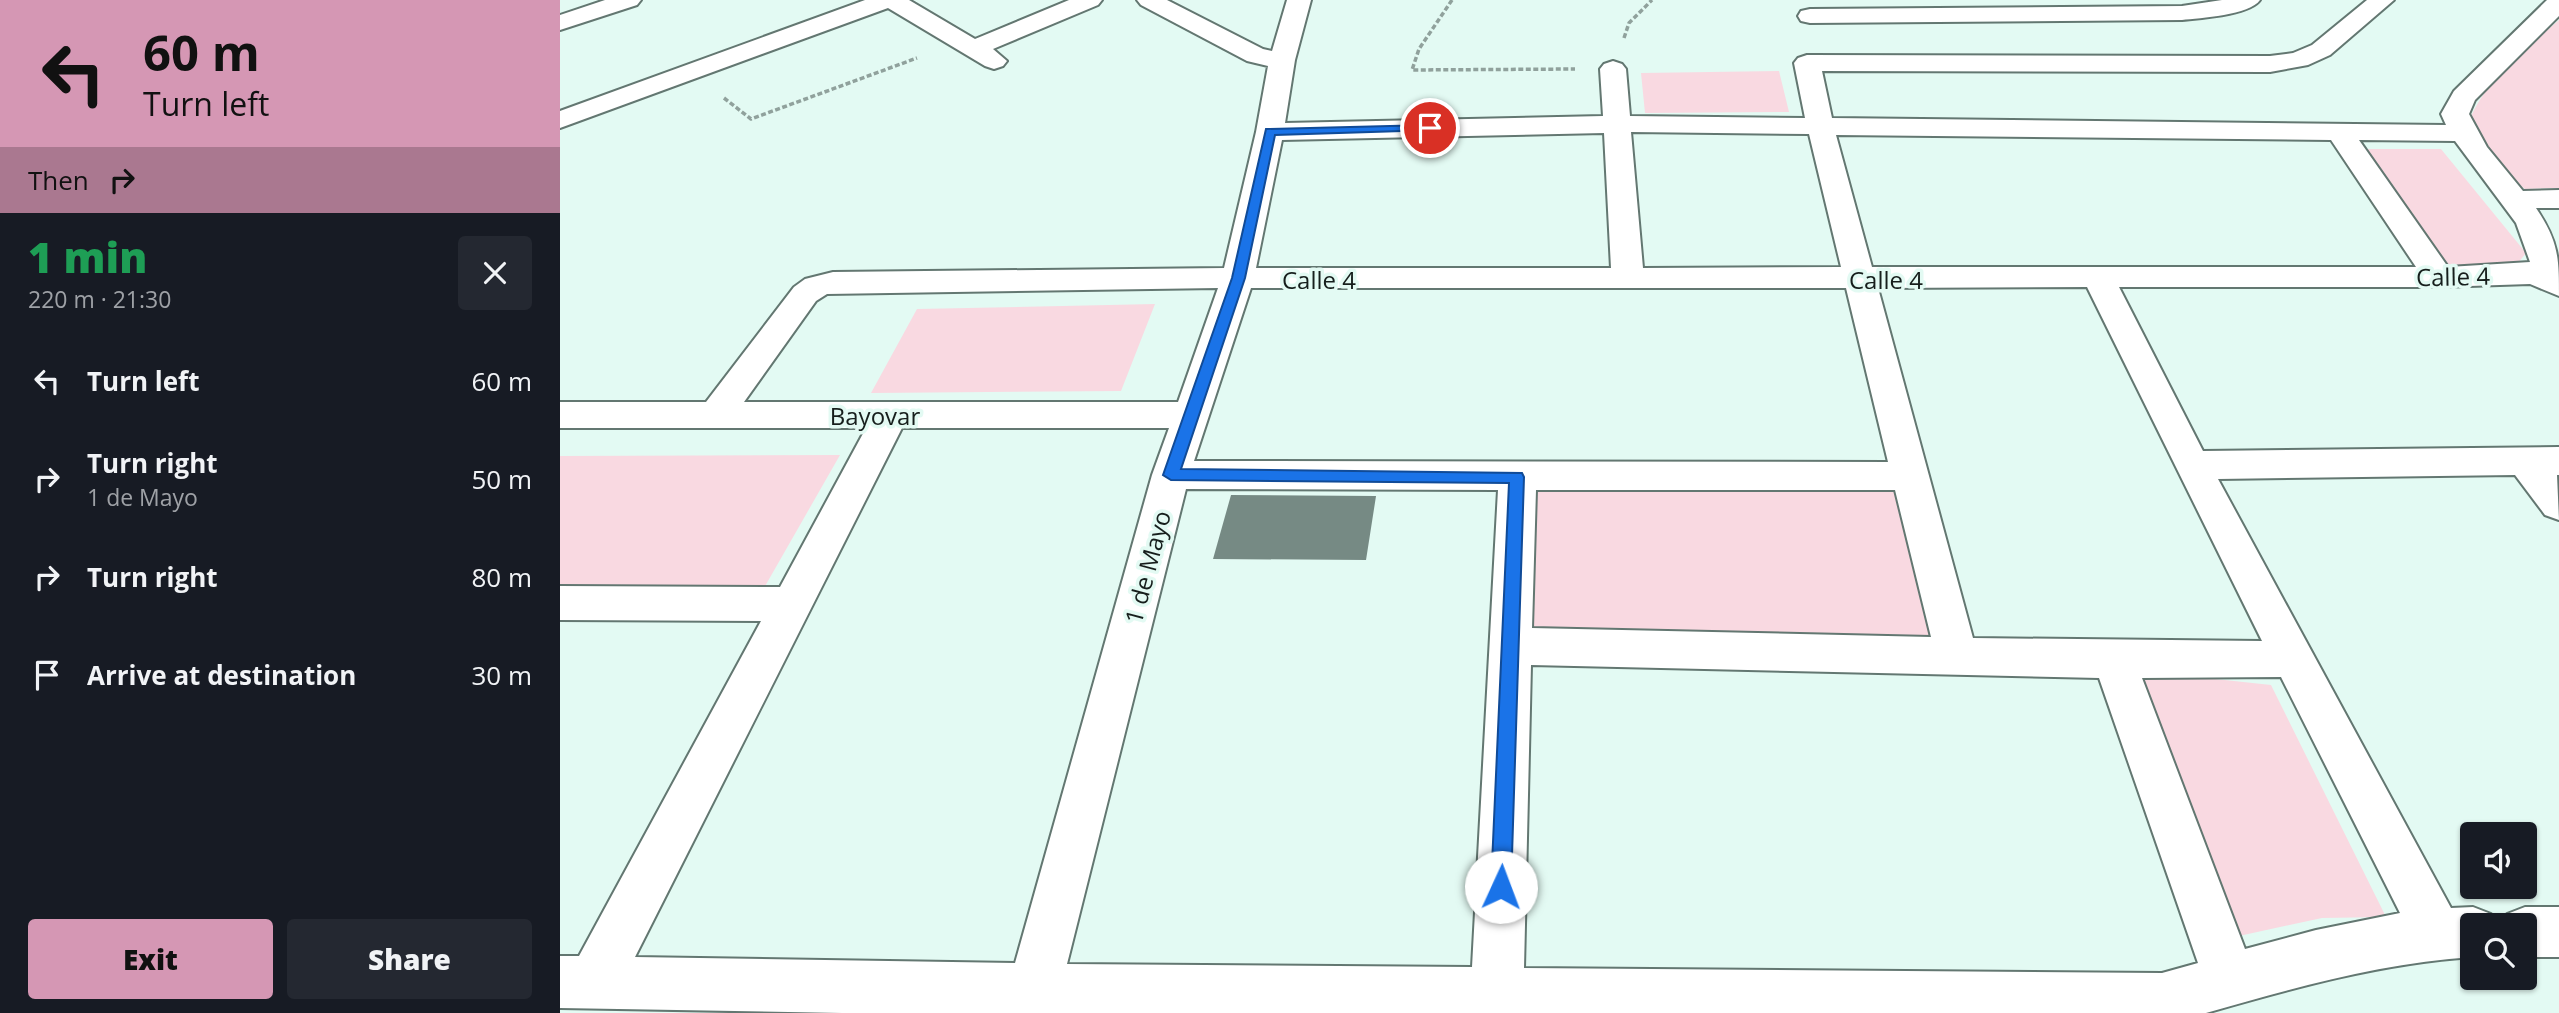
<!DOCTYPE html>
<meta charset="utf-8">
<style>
body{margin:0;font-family:"Open Sans",sans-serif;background:#242831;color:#f1f3f6;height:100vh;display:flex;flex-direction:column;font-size:26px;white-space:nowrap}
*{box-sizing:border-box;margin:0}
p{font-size:23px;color:#9ea1a6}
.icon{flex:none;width:38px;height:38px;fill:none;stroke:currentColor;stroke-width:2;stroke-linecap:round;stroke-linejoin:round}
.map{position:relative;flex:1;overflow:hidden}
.side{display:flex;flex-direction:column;background:#171b24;width:560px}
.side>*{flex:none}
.hud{background:#d597b4;color:#111;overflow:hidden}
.buttons{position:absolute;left:1900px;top:822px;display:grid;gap:14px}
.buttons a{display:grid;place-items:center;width:77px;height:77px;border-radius:7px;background:#171b24;box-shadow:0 2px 5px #0004;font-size:35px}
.pin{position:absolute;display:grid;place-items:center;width:60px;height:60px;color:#fff;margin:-30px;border:4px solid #fff;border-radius:50%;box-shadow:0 2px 7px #0007}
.me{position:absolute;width:77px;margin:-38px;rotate:2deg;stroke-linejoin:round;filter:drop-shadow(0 0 5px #0008)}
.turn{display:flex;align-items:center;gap:24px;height:147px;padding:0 28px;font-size:32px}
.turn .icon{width:91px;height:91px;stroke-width:2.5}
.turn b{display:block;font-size:49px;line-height:60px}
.then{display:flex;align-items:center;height:66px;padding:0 28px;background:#0003;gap:14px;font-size:26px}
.round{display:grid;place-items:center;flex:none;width:74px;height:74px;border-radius:7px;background:#242831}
.summary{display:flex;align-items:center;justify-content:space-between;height:119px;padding:0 28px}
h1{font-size:42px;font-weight:800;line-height:52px;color:#1e9e55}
.action{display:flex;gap:14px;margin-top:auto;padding:14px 28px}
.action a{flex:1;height:80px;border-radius:7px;background:#d597b4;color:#111;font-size:28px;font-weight:800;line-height:80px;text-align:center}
.action a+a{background:#242831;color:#f1f3f6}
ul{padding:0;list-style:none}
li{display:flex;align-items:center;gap:21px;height:98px;padding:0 28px}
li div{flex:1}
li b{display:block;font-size:26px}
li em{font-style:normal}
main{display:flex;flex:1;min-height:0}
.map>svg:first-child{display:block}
.green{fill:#f9d9e1}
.building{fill:#768a84}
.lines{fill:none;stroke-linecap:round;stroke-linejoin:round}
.minor-casing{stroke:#637771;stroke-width:4}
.major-casing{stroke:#637771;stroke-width:4}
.path{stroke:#90a19c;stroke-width:3.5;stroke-dasharray:5 2.5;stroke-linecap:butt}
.minor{fill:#fff;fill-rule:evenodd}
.major{fill:#fff;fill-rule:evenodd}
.route{fill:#1a73e8;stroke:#114b97;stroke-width:2}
.labels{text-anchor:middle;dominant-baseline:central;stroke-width:7;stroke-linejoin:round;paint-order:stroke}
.street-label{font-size:24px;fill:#161e1c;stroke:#e3faf3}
</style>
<main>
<section class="side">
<div class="hud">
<div class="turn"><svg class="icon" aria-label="left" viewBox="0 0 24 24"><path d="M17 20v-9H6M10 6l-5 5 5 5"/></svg><div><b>60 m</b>Turn left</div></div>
<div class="then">Then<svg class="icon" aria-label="right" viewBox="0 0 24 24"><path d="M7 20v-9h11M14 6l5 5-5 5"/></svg></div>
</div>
<div class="summary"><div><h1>1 min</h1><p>220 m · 21:30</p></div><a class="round"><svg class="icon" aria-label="close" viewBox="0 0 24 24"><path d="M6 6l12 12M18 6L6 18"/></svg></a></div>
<ul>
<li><svg class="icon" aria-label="left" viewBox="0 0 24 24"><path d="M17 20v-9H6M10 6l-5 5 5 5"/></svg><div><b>Turn left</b></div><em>60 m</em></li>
<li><svg class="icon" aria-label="right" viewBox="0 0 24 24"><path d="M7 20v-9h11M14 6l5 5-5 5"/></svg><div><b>Turn right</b><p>1 de Mayo</p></div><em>50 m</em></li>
<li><svg class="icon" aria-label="right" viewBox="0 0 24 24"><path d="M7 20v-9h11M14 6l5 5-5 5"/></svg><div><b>Turn right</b></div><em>80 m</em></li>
<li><svg class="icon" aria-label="arrive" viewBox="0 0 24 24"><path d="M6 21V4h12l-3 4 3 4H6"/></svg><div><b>Arrive at destination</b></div><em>30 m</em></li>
</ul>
<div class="action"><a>Exit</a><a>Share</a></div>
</section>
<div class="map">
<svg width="1999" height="1013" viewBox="0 0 1999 1013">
<rect width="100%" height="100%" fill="#e3faf3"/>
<path class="green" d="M1999,20V188L1965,189L1933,163L1908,123C1927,77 1963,52 1999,20Z
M1219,71L1229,112L1085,113L1081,73Z
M1797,149H1881L1966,253L1954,268L1881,267Z
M595,304L561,391L311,393L357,309Z
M280,455L204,588L0,589V456Z
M973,489L1341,491L1382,642L972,638Z
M1572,670L1711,685L1826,917L1762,918L1679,936Z"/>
<path class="building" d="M671,495L816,496L806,560L653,559Z"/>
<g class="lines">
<g class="minor-casing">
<path id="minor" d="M305,0H349L415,39L509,0H542L538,5L433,49L447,61L443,66L434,69L425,66L328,8L0,128V111Z
M577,0H607L703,49L712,51L727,0H751L735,60L725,123L1043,116L1040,69L1044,64L1053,61L1062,64L1066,69L1070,116L1245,118L1234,63L1238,58L1247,55L1710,56L1733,53L1752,45L1807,0H1834L1770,55L1748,65L1710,72L1262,71L1272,118L1886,125L1881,114L1894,91L1987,0H1999V16L1915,100L1909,114L1927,147L1963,191L1999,190V208H1976C1999,242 1999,259 1999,296L1970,284L1879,287H1559L1643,451L1999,447V475H1997L1999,520L1985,515L1955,475L1658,479L1891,908L1913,907L1931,914L1936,926H1913V957C1821,963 1733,988 1646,1013H282L0,1008V956H19L201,621L0,620V586L220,587L306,428H0V402H146L234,287L245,279L273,272L664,268L696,132L708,66L687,61L581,5ZM1071,132L1249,134L1281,267L1083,268ZM1044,133L1051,268H696L722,140ZM1276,135L1771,140L1856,267H1312ZM1799,140L1895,141L1956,223L1970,262L1888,267ZM1527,287L1702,641L1413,638L1318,288ZM658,288L618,402H184L256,301L267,294ZM691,288H1286L1328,462L634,461ZM342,428H609L592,475L455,963L75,957ZM626,489L938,490L912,967L507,964ZM976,490H1335L1371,637L972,628ZM971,665L1539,678L1638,963L1602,973L964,968ZM1721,677L1840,913L1756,930L1685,949L1582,678Z
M1662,0H1700C1690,15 1640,18 1622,20L1250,23L1241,21L1238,16L1241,11L1250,9L1622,6Z
M1965,907H1999V957H1965V926H1942L1947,914Z"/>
</g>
<g class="major-casing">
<path id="major" d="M45,0H81L77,5L0,30V15Z"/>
</g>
<path class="path" d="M892,0L859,49L852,70L1015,69
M1064,38L1069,23L1092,0
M164,98L191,119L357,58"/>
<use href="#minor" class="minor"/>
<use href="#major" class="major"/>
</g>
<path class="route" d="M870,125L874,126V130L715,135L685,278L621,469L962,473L964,477L951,887L948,894L941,897L934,894L931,887L949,483L611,480L603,475L672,278L706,129Z"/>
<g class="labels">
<g class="street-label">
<text transform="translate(1893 276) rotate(-1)">Calle 4</text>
<text x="759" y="279">Calle 4</text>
<text x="1326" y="279">Calle 4</text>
<text x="315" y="415">Bayovar</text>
<text transform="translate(587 567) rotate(-75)">1 de Mayo</text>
</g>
</g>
</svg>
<div class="buttons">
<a><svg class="icon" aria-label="sound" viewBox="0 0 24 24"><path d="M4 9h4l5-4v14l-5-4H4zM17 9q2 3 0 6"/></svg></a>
<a><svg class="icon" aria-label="search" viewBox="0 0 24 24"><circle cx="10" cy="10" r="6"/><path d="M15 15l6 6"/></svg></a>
</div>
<div class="pin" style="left:870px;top:128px;background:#d93025"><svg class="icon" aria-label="arrive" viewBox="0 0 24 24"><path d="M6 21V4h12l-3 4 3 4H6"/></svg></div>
<svg class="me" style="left:941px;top:887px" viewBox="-20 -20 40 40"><circle r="19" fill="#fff"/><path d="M0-13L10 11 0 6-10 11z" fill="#1a73e8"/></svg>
</div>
</main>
